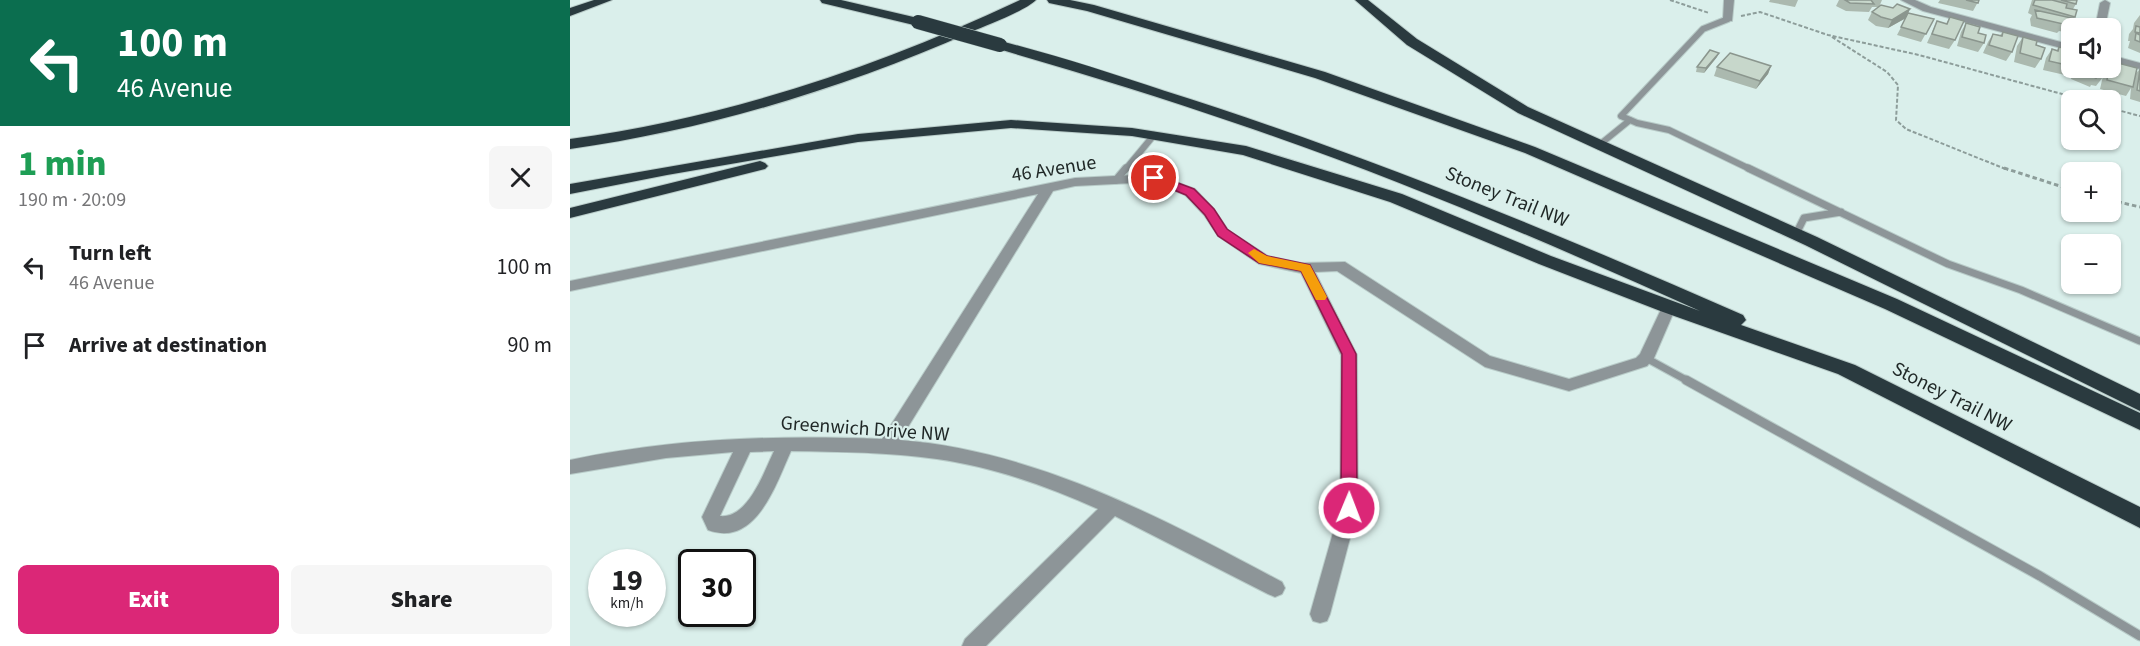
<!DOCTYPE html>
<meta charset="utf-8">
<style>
body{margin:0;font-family:"Source Sans 3",sans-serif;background:#f6f6f6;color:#202124;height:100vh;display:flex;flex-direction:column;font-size:22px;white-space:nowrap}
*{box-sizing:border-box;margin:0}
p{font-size:20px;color:#757577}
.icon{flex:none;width:33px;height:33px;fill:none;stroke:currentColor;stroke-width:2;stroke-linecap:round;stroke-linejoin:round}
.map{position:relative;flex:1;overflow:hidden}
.side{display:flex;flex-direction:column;background:#fff;width:570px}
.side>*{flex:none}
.hud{background:#0b6e4f;color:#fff;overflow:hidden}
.buttons{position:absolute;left:1491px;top:18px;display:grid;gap:12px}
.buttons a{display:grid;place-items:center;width:60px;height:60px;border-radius:9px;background:#fff;box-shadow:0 2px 4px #0004;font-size:30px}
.speed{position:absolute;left:18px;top:549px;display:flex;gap:12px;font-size:30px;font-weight:700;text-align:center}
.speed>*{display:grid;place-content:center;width:78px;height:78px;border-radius:50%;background:#fff;box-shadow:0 2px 4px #0004;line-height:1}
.speed small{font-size:15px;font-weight:400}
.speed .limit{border:3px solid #111;border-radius:9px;background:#fff;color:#111}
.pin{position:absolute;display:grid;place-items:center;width:51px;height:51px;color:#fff;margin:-26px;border:3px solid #fff;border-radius:50%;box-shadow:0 2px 6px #0007}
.me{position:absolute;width:66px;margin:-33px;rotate:1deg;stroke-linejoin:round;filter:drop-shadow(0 0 4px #0008)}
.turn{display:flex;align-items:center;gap:21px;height:126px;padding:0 18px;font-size:27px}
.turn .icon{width:78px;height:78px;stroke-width:2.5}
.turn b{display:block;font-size:42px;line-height:51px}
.round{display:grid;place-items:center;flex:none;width:63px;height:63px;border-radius:9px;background:#f6f6f6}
.overview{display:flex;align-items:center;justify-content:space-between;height:102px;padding:0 18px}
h1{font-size:36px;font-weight:800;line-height:45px;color:#1e9e55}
.action{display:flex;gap:12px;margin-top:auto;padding:12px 18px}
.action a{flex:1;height:69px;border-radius:9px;background:#db2777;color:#fff;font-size:24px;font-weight:800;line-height:69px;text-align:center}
.action a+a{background:#f6f6f6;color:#202124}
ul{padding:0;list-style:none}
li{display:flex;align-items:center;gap:18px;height:78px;padding:0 18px}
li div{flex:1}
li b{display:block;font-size:22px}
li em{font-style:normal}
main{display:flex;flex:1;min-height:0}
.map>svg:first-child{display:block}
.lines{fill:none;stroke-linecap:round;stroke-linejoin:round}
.lane-far2-casing{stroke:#b8cbc8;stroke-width:8}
.lane-far1-casing{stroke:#b8cbc8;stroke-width:9}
.lane-casing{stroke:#b8cbc8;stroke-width:11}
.street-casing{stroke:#b8cbc8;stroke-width:2}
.highway-casing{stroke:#b8cbc8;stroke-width:2}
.path-far1{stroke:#8d9d9a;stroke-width:2;stroke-dasharray:4 2;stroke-linecap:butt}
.path{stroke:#8d9d9a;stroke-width:3;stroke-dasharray:4.5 3;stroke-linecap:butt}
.lane-far2{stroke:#8d9598;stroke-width:6}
.lane-far1{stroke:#8d9598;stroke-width:7}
.lane{stroke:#8d9598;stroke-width:9}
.street{fill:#8d9598;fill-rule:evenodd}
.highway{fill:#2a3a3f;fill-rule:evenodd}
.highway-bridge-casing{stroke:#b8cbc8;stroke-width:15;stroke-linecap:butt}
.highway-bridge{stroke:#2a3a3f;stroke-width:14}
.wall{fill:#abb9af}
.shaded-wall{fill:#8b968e}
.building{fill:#c7d7cb;stroke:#8b968e;stroke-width:1.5}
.route{fill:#db2777;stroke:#8e194d;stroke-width:1.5}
.slow{fill:#f59e0b}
.labels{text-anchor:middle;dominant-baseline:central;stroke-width:4.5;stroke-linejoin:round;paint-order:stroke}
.street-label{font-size:20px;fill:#1f2726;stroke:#daefeb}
</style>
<main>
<section class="side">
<div class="hud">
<div class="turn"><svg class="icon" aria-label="left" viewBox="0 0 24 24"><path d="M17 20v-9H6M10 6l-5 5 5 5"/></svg><div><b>100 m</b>46 Avenue</div></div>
</div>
<div class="overview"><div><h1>1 min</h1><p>190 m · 20:09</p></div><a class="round"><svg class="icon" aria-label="close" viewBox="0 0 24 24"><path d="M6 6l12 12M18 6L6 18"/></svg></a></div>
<ul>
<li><svg class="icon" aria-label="left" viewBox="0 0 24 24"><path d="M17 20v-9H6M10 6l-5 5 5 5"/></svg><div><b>Turn left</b><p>46 Avenue</p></div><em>100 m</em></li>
<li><svg class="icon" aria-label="arrive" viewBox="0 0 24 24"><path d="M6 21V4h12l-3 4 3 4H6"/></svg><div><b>Arrive at destination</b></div><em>90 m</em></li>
</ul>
<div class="action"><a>Exit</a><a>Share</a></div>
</section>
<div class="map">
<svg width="1570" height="646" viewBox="0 0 1570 646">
<rect width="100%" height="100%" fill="#daefeb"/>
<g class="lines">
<g class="lane-far2-casing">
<path id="lane-far2" d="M1158,19L1133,29L1051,116L1067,123L1099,130L1182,170
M1028,146L1060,120
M555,170L584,135"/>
</g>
<g class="lane-far1-casing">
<path id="lane-far1" d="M1178,168L1378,264L1451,290L1570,341
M546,180L556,168
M1226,234L1234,218L1271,212
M1076,358L1118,381"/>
</g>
<g class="lane-casing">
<path id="lane" d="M1116,380L1470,576L1570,636"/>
</g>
<g class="street-casing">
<path id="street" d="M1154,0H1164L1162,21L1153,19Z
M1331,0H1345L1361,7L1502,45V51L1353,11Z
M1535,0L1540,3L1535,28H1525L1530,3Z
M1540,55L1570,63V69L1540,62Z
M584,174L625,189L644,209L658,230L698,256L731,263L775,262L920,356L999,379L1066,358L1070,354L1094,303H1104L1106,307L1084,358L1077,366L999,391L915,367L767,271L745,272L787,355L788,508L760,614L757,621L750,623L743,621L740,614L770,508L771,355L731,273L689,264L648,236L634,215L615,195L583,182L505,186L483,191L330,440C467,451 592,518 712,582L715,588L712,594L705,597L698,594L545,516L416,646H392L395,639L528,509C477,486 423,467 367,459C319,452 270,452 221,451C206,484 186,548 138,530L132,517L163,452L96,458L0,474V460C104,438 206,435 312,439L468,194L0,291V281L505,178ZM204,451C194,472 178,519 150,516L180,452Z"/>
</g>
<g class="highway-casing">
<path id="highway" d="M24,0H42L0,16V8Z
M250,0H271L352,19L354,22L348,26L252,3Z
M450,0H466C455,11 417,25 401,32C274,88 137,130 0,149V139C156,118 308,67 450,0Z
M477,0H500L524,5L755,72L965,147L1327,299L1570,413V430L1315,309L955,153L745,78L517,11L479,3Z
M785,0H798L847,39L958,107L1247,237L1570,394V411L1235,245L948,113L837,45Z
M430,41C486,55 540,73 595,91C792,153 984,232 1173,315L1176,320L1171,325L1285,365L1570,507V528L1268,374L1093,312L969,264L820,202L673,155L562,136L441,128L288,142L97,175L0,194V184L288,134L441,120L562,128L676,146L832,194L981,256L1130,311C979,243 825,177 668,124C588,96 507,72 425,48L424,45Z
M190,161L195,163L198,166L195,169L0,218V208Z"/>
</g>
<path class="path-far1" d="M1100,0L1139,13
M1171,16L1190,12L1258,35L1349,55L1514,100
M1262,37L1317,72L1328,85L1326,120L1336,129L1438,170
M1540,108L1570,116"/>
<path class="path" d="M1434,168L1502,190
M1540,200L1570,207"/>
<use href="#lane-far2" class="lane-far2"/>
<use href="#lane-far1" class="lane-far1"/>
<use href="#lane" class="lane"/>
<use href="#street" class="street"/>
<use href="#highway" class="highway"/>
<g class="highway-bridge-casing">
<path id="highway-bridge" d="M348,22L430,45"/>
</g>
<use href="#highway-bridge" class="highway-bridge"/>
</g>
<path class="wall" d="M1200,0H1228L1225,7L1199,2Z
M1269,0H1312L1309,7L1340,9L1338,13L1364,19L1351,42L1327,35L1337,16L1336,18L1318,28L1306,26L1298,20L1302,12L1308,7H1302L1299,12L1276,11L1266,6Z
M1370,0H1409L1403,11L1368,3Z
M1462,0H1507L1506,4L1503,9L1505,17L1504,18L1505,25L1499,33L1489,31L1487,33L1461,26L1460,19L1462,15L1458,13Z
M1570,15V53L1558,48L1560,41H1558L1559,34L1563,29L1564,23Z
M1380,17L1385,40L1379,49L1357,43L1367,21L1376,24Z
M1396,23L1408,33L1414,43L1408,52L1387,46L1391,32Z
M1433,32L1442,52L1436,61L1413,53L1418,42L1423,34L1430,35Z
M1453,37L1466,45L1471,59L1465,68L1444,62L1447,46Z
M1489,47L1502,65L1495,75L1473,70L1476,58L1482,49L1487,50Z
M1147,57L1134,73L1126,72L1127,67Z
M1548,63L1565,74L1570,69V102L1560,99L1561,88L1556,96L1530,89L1533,76L1539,68H1544Z
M1201,66L1198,74L1186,89L1144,76L1147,67Z
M1503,68H1534L1533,77L1526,86L1521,85L1520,87L1501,79Z"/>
<path class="shaded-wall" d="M1340,9L1336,18L1318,28L1322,20Z
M1149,53L1147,57L1134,73L1136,68Z
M1201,66L1198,74L1186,89L1190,81Z"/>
<path class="building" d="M1275,0H1301L1304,4L1280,3Z
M1396,0H1409L1408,3Z
M1465,0H1482L1497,4L1496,8L1507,10L1505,17L1463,5Z
M1491,0H1507L1506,4Z
M1327,4L1340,9L1322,20L1311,17L1302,12L1311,5L1323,8Z
M1465,10L1506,19L1505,25L1494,22L1493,24L1467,18Z
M1338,13L1364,19L1356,34L1331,27Z
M1380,17L1394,21L1385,40L1362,34L1367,21L1377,24Z
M1396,23L1410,27L1408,33L1416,35L1414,43L1392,37Z
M1566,26L1570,27V33L1565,32Z
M1433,32L1448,36L1442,52L1419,45L1423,34L1432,36Z
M1566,33L1570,35V42L1565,40Z
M1453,37L1467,41L1466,45L1475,48L1471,59L1450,53Z
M1489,47L1502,50L1501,66L1479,61L1482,49L1488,51Z
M1140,50L1149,53L1136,68L1127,67Z
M1160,53L1201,66L1190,81L1147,67Z
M1548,63L1567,68L1563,87L1537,80L1539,68L1547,69Z
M1508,68H1534L1533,77L1527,76L1526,78L1507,70Z
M1570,69V91L1567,90Z"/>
<path class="route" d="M584,174L624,189L644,209L657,229L697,256L740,265L786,354L787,508L785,513L779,515L773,513L771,508L772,354L731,271L689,263L648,236L635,215L616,195L580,180V175Z"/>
<path class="slow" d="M684,249L697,256L740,265L757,297L755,300H746L731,271L689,263L678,253Z"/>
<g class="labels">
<g class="street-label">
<text transform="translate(484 169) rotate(-9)">46 Avenue</text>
<text transform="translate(937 197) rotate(22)">Stoney Trail NW</text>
<text transform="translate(1382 397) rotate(27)">Stoney Trail NW</text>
<text transform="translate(295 429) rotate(4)">Greenwich Drive NW</text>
</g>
</g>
</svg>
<div class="buttons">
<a><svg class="icon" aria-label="sound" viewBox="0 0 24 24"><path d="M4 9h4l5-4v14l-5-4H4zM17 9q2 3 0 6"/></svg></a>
<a><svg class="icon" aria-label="search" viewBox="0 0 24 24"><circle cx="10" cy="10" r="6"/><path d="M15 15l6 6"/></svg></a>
<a>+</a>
<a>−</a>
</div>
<div class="speed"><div>19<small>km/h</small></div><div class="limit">30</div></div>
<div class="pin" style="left:584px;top:178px;background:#d93025"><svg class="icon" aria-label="arrive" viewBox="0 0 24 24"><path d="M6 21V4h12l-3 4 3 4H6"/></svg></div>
<svg class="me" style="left:779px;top:508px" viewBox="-20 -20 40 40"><circle r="17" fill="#db2777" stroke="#fff" stroke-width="3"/><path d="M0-11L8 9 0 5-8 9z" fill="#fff"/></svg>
</div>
</main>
